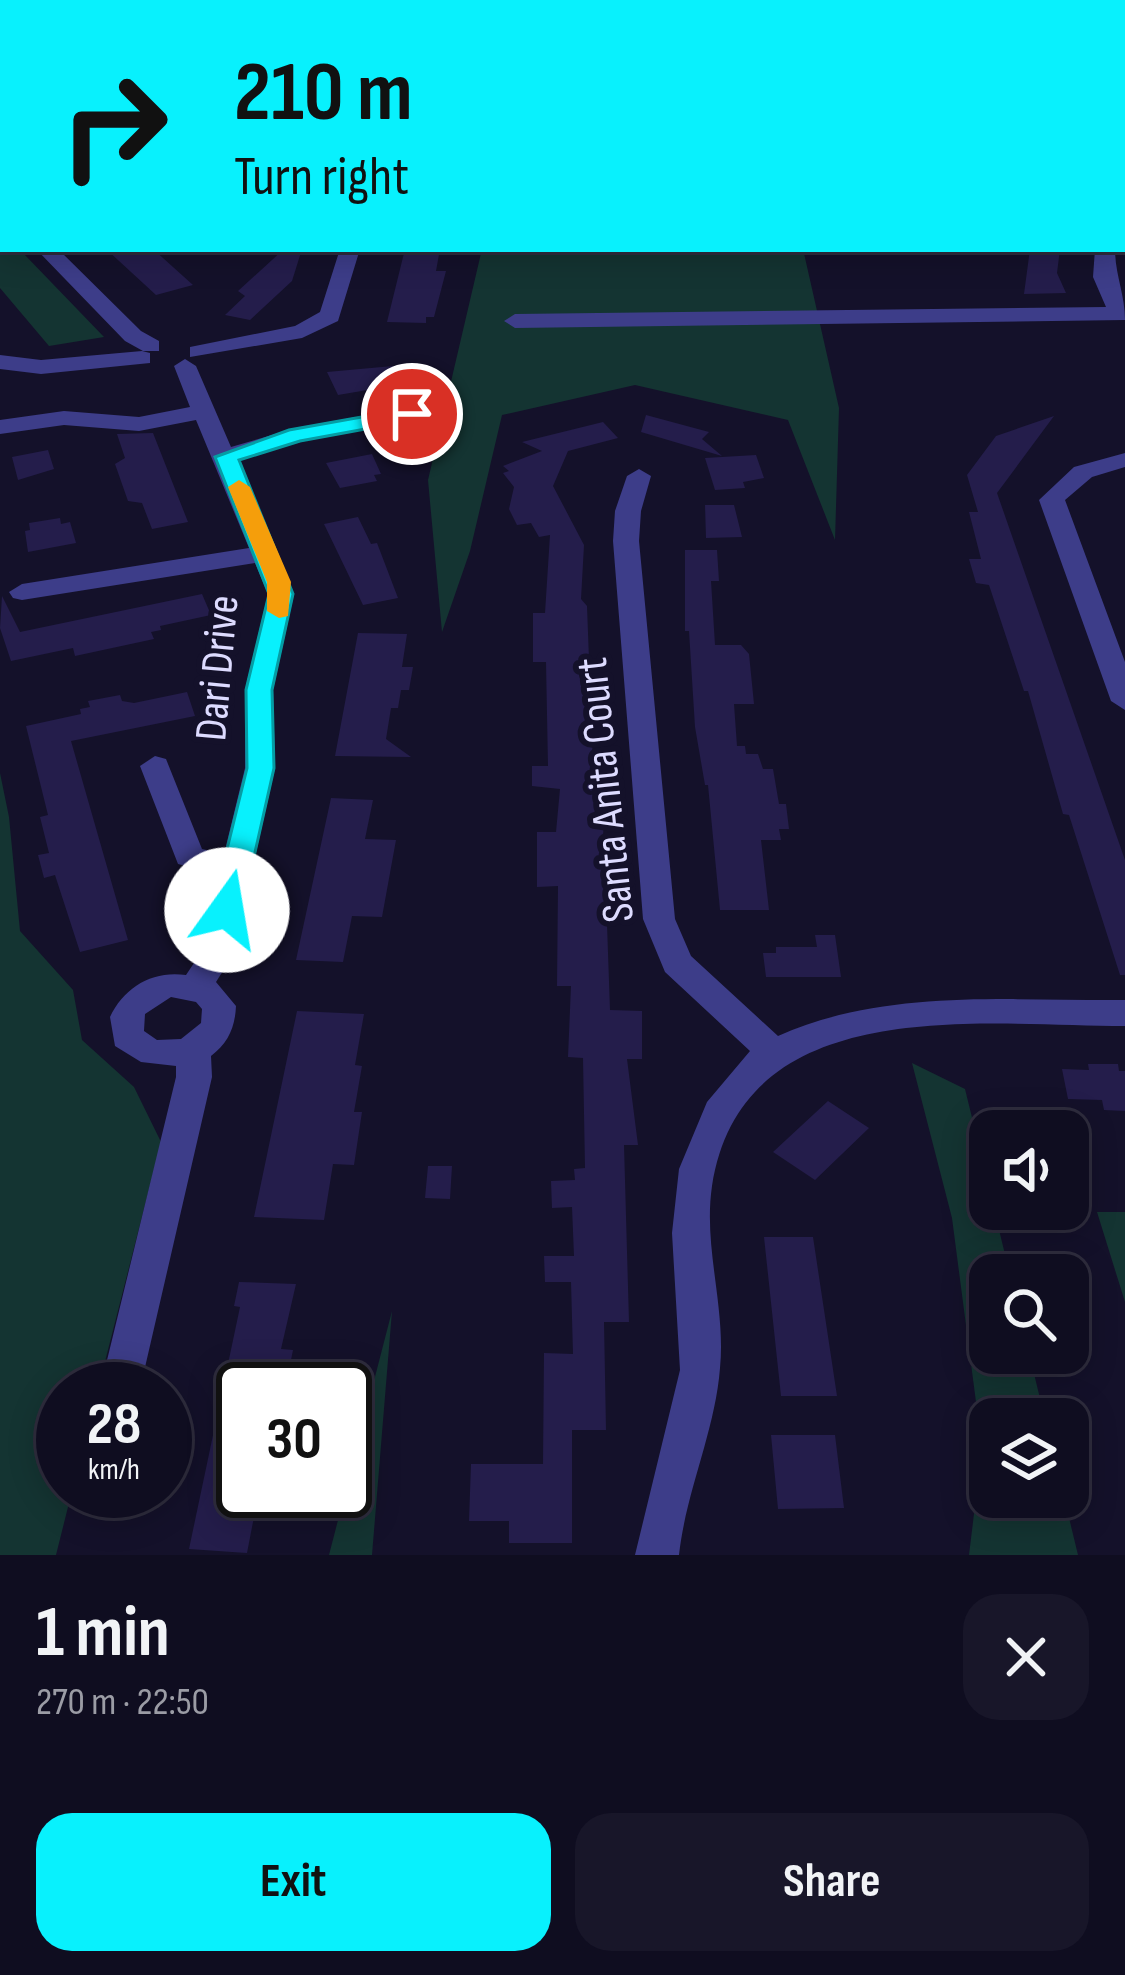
<!DOCTYPE html>
<meta charset="utf-8">
<style>
body{margin:0;font-family:"Sofia Sans Condensed",sans-serif;background:#181629;color:#f1f3f6;height:100vh;display:flex;flex-direction:column;font-size:45px;white-space:nowrap}
*{box-sizing:border-box;margin:0}
p{font-size:39px;color:#9b9ca5}
.icon{flex:none;width:66px;height:66px;fill:none;stroke:currentColor;stroke-width:2;stroke-linecap:round;stroke-linejoin:round}
.map{position:relative;height:1555px;overflow:hidden}
.details{display:flex;flex-direction:column;background:#0f0d20;flex:1}
.details>*{flex:none}
.guide{position:absolute;left:0px;top:0px;width:1125px;height:252px;box-shadow:0 6px 30px #0003,0 0 0 3px #2f2d3e;background:#08f1fd;color:#111;overflow:hidden}
.tools{position:absolute;left:969px;top:1110px;display:grid;gap:24px}
.tools a{display:grid;place-items:center;width:120px;height:120px;border-radius:24px;background:#0f0d20;box-shadow:0 6px 30px #0003,0 0 0 3px #2f2d3e;font-size:60px}
.speed{position:absolute;left:36px;top:1362px;display:flex;gap:24px;font-size:60px;font-weight:700;text-align:center}
.speed>*{display:grid;place-content:center;width:156px;height:156px;border-radius:50%;background:#0f0d20;box-shadow:0 6px 30px #0003,0 0 0 3px #2f2d3e;line-height:1}
.speed small{font-size:30px;font-weight:400}
.speed .limit{border:6px solid #111;border-radius:18px;background:#fff;color:#111}
.pin{position:absolute;display:grid;place-items:center;width:102px;height:102px;color:#fff;margin:-51px;border:6px solid #fff;border-radius:50%;box-shadow:0 3px 12px #0007}
.me{position:absolute;width:132px;margin:-66px;rotate:13deg;stroke-linejoin:round;filter:drop-shadow(0 0 9px #0008)}
.turn{display:flex;align-items:center;gap:42px;height:252px;padding:0 36px;font-size:54px}
.turn .icon{width:156px;height:156px;stroke-width:2.5}
.turn b{display:block;font-size:84px;line-height:102px}
.round{display:grid;place-items:center;flex:none;width:126px;height:126px;border-radius:36px;background:#181629}
.summary{display:flex;align-items:center;justify-content:space-between;height:204px;padding:0 36px}
h1{font-size:72px;font-weight:700;line-height:90px}
.button{display:flex;gap:24px;margin-top:auto;padding:24px 36px}
.button a{flex:1;height:138px;border-radius:36px;background:#08f1fd;color:#111;font-size:48px;font-weight:700;line-height:138px;text-align:center}
.button a+a{background:#181629;color:#f1f3f6}
.map>svg:first-child{display:block}
.green{fill:#143432}
.building{fill:#241d4b}
.lines{fill:none;stroke-linecap:round;stroke-linejoin:round}
.minor{fill:#3d3d89;fill-rule:evenodd}
.route{fill:#08f1fd;stroke:#059da4;stroke-width:3}
.slow{fill:#f59e0b}
.labels{text-anchor:middle;dominant-baseline:central;stroke-width:12;stroke-linejoin:round;paint-order:stroke}
.street-label{font-size:45px;fill:#dddbff;stroke:#14112a}
</style>
<div class="map">
<svg width="1125" height="1555" viewBox="0 0 1125 1555">
<rect width="100%" height="100%" fill="#14112a"/>
<path class="green" d="M535,0H1125V122L1122,3Z
M0,241L3,249L24,254L104,337L49,346L0,288Z
M482,249H803L839,408L835,540L788,420L635,385L502,415L470,551L442,632L428,480Z
M0,773L9,817L20,931L73,990L82,1040L134,1087L161,1142L98,1389H63V1491H72L56,1555H0Z
M912,1063L965,1089L990,1191V1209H994L1010,1275H990V1353H1029L1045,1419H990V1497H1064L1078,1555H969L982,1448L952,1218Z
M1097,1212H1125V1302Z
M392,1311L372,1555H329Z"/>
<path class="building" d="M106,249H153L193,285L156,295Z
M284,249H302L292,281L250,320L225,315L245,296L238,291Z
M405,249H440L436,271H446L434,317H426V323L387,322Z
M1030,249H1060L1057,273L1066,293L1024,294Z
M393,366L403,384L338,395L327,372Z
M646,415L709,432L702,439L722,456L641,432Z
M1054,416L997,493L1125,860V975H1120L1069,815L1063,814L1028,691H1024L989,585L976,583L969,559H981L969,512H978L967,475L996,436Z
M603,422L618,438L568,451L553,486L584,545L581,599L587,606L595,820H604L601,867H605L610,1010L642,1011V1059H627L638,1145H624L629,1322H604L606,1430H572V1543H509V1521H469L471,1464H543L544,1353L573,1354L571,1282H545L544,1256H574L572,1207L552,1208L551,1181L575,1180L574,1169L585,1168L583,1058L568,1057L571,986H557L558,886L537,887V832H556L560,789L532,786V766H548L546,662H533V613H545L550,535L539,537L531,523L517,525L509,509L514,487L503,473L509,471L503,466L542,451L522,442Z
M153,433L188,522L152,529L142,503L128,501L115,464L125,458L117,434Z
M48,450L54,469L18,480L12,457Z
M372,454L381,474L374,475L377,481L340,488L326,463Z
M756,455L764,478L743,482L745,488L715,490L705,458Z
M705,505H734L742,537L706,538Z
M358,517L371,544L377,543L398,598L363,605L324,524Z
M60,518L61,524L70,522L76,543L28,552L25,531L30,530L29,523Z
M685,550H717L719,581H711L715,645H741L749,654L754,704H734L737,746H745L746,754H758L763,769H773L779,804H786L789,829H779L781,840H761L769,910H720L708,785H705L695,727L689,631H685Z
M202,594L211,615L160,626L161,630L151,632L154,639L75,656L73,648L11,661L0,628L2,596L20,632Z
M358,633L407,634L402,667H413L409,690H401L398,708H391L386,739L411,757L335,756Z
M187,692L195,716L71,741L128,940L80,952L55,875L44,878L38,855L49,853L40,817L48,815L26,726L81,714L80,709L90,707L88,701L120,695L122,701L134,703Z
M331,798L373,800L365,839L396,840L382,917L352,916L343,962L296,960Z
M815,935H835L841,977H766L763,953H776V947H817Z
M297,1011L364,1014L355,1065L362,1066L354,1112H362L354,1165L333,1164L324,1220L254,1217Z
M1088,1064H1118L1119,1071H1125V1111L1104,1110L1102,1100L1068,1099L1062,1069L1089,1070Z
M828,1101L869,1128L815,1180L773,1152Z
M428,1166H452L450,1199L425,1198Z
M764,1237H813L837,1396H781Z
M239,1282L296,1284L281,1349L293,1350L291,1360L307,1361L302,1389H243V1491H259L247,1553L189,1549L240,1307L234,1306Z
M771,1435H835L844,1508L778,1509Z"/>
<g class="lines">
<path class="minor" d="M525,0H541V3H525Z
M0,19H3V29H0Z
M0,88H3V98H0Z
M1125,217V230L1122,231V218Z
M36,249H58L141,331L159,341V351H143L125,341Z
M340,249H360L338,321L302,338L190,357V347L295,326L320,312Z
M1095,249H1115C1115,275 1125,294 1125,320L515,328L504,321L515,314L1106,307L1093,277Z
M142,351L150,353V363L41,374L0,369V355L41,360Z
M185,359L196,366L231,447L296,428L412,407L424,414L420,419L300,441L237,461L294,594L273,690L275,768L233,955L216,982L236,1006C235,1028 228,1043 211,1056L212,1077L140,1389H100L176,1077V1066L141,1062L115,1046L110,1017C124,987 153,970 186,975L200,954L219,875L178,864L140,766L155,756L166,759L202,849L224,854L245,768V690L268,594L255,563L22,600L13,598L9,592L22,584L249,548L196,420L139,431L64,425L0,434V420L64,411L139,417L190,407L174,366ZM171,997L196,1002L202,1009L201,1023L181,1039L157,1040L144,1031L145,1014Z
M1125,453V467L1092,477L1065,500L1125,662V710L1111,701L1039,500L1074,467Z
M639,469L651,476L641,511L639,541L675,919L691,956L778,1036C885,988 1011,1001 1125,1000V1026C980,1026 742,991 712,1186C703,1247 726,1307 720,1368C715,1432 686,1491 679,1555H635L680,1370L672,1233L679,1169L707,1102L750,1051L665,972L643,919L613,541L615,511L627,476Z
M75,1491H117L110,1508L95,1514L80,1508Z"/>
</g>
<path class="route" d="M412,408L420,410V419L300,441L239,460L293,594L272,690L274,768L242,910L227,921L217,918L212,910L247,768L246,690L269,594L215,457L289,430Z"/>
<path class="slow" d="M239,480L250,487L291,582L288,616L279,618L267,611V582L228,487Z"/>
<g class="labels">
<g class="street-label">
<text transform="translate(218 668) rotate(-85)">Dari Drive</text>
<text transform="translate(606 790) rotate(-96)">Santa Anita Court</text>
</g>
</g>
</svg>
<div class="tools">
<a><svg class="icon" aria-label="sound" viewBox="0 0 24 24"><path d="M4 9h4l5-4v14l-5-4H4zM17 9q2 3 0 6"/></svg></a>
<a><svg class="icon" aria-label="search" viewBox="0 0 24 24"><circle cx="10" cy="10" r="6"/><path d="M15 15l6 6"/></svg></a>
<a><svg class="icon" aria-label="layers" viewBox="0 0 24 24"><path d="M12 4l9 5-9 5-9-5zM3 14l9 5 9-5"/></svg></a>
</div>
<div class="speed"><div>28<small>km/h</small></div><div class="limit">30</div></div>
<div class="pin" style="left:412px;top:414px;background:#d93025"><svg class="icon" aria-label="arrive" viewBox="0 0 24 24"><path d="M6 21V4h12l-3 4 3 4H6"/></svg></div>
<svg class="me" style="left:227px;top:910px" viewBox="-20 -20 40 40"><circle r="19" fill="#fff"/><path d="M0-13L10 11 0 6-10 11z" fill="#08f1fd"/></svg>
<div class="guide">
<div class="turn"><svg class="icon" aria-label="right" viewBox="0 0 24 24"><path d="M7 20v-9h11M14 6l5 5-5 5"/></svg><div><b>210 m</b>Turn right</div></div>
</div>
</div>
<section class="details">
<div class="summary"><div><h1>1 min</h1><p>270 m · 22:50</p></div><a class="round"><svg class="icon" aria-label="close" viewBox="0 0 24 24"><path d="M6 6l12 12M18 6L6 18"/></svg></a></div>
<div class="button"><a>Exit</a><a>Share</a></div>
</section>
